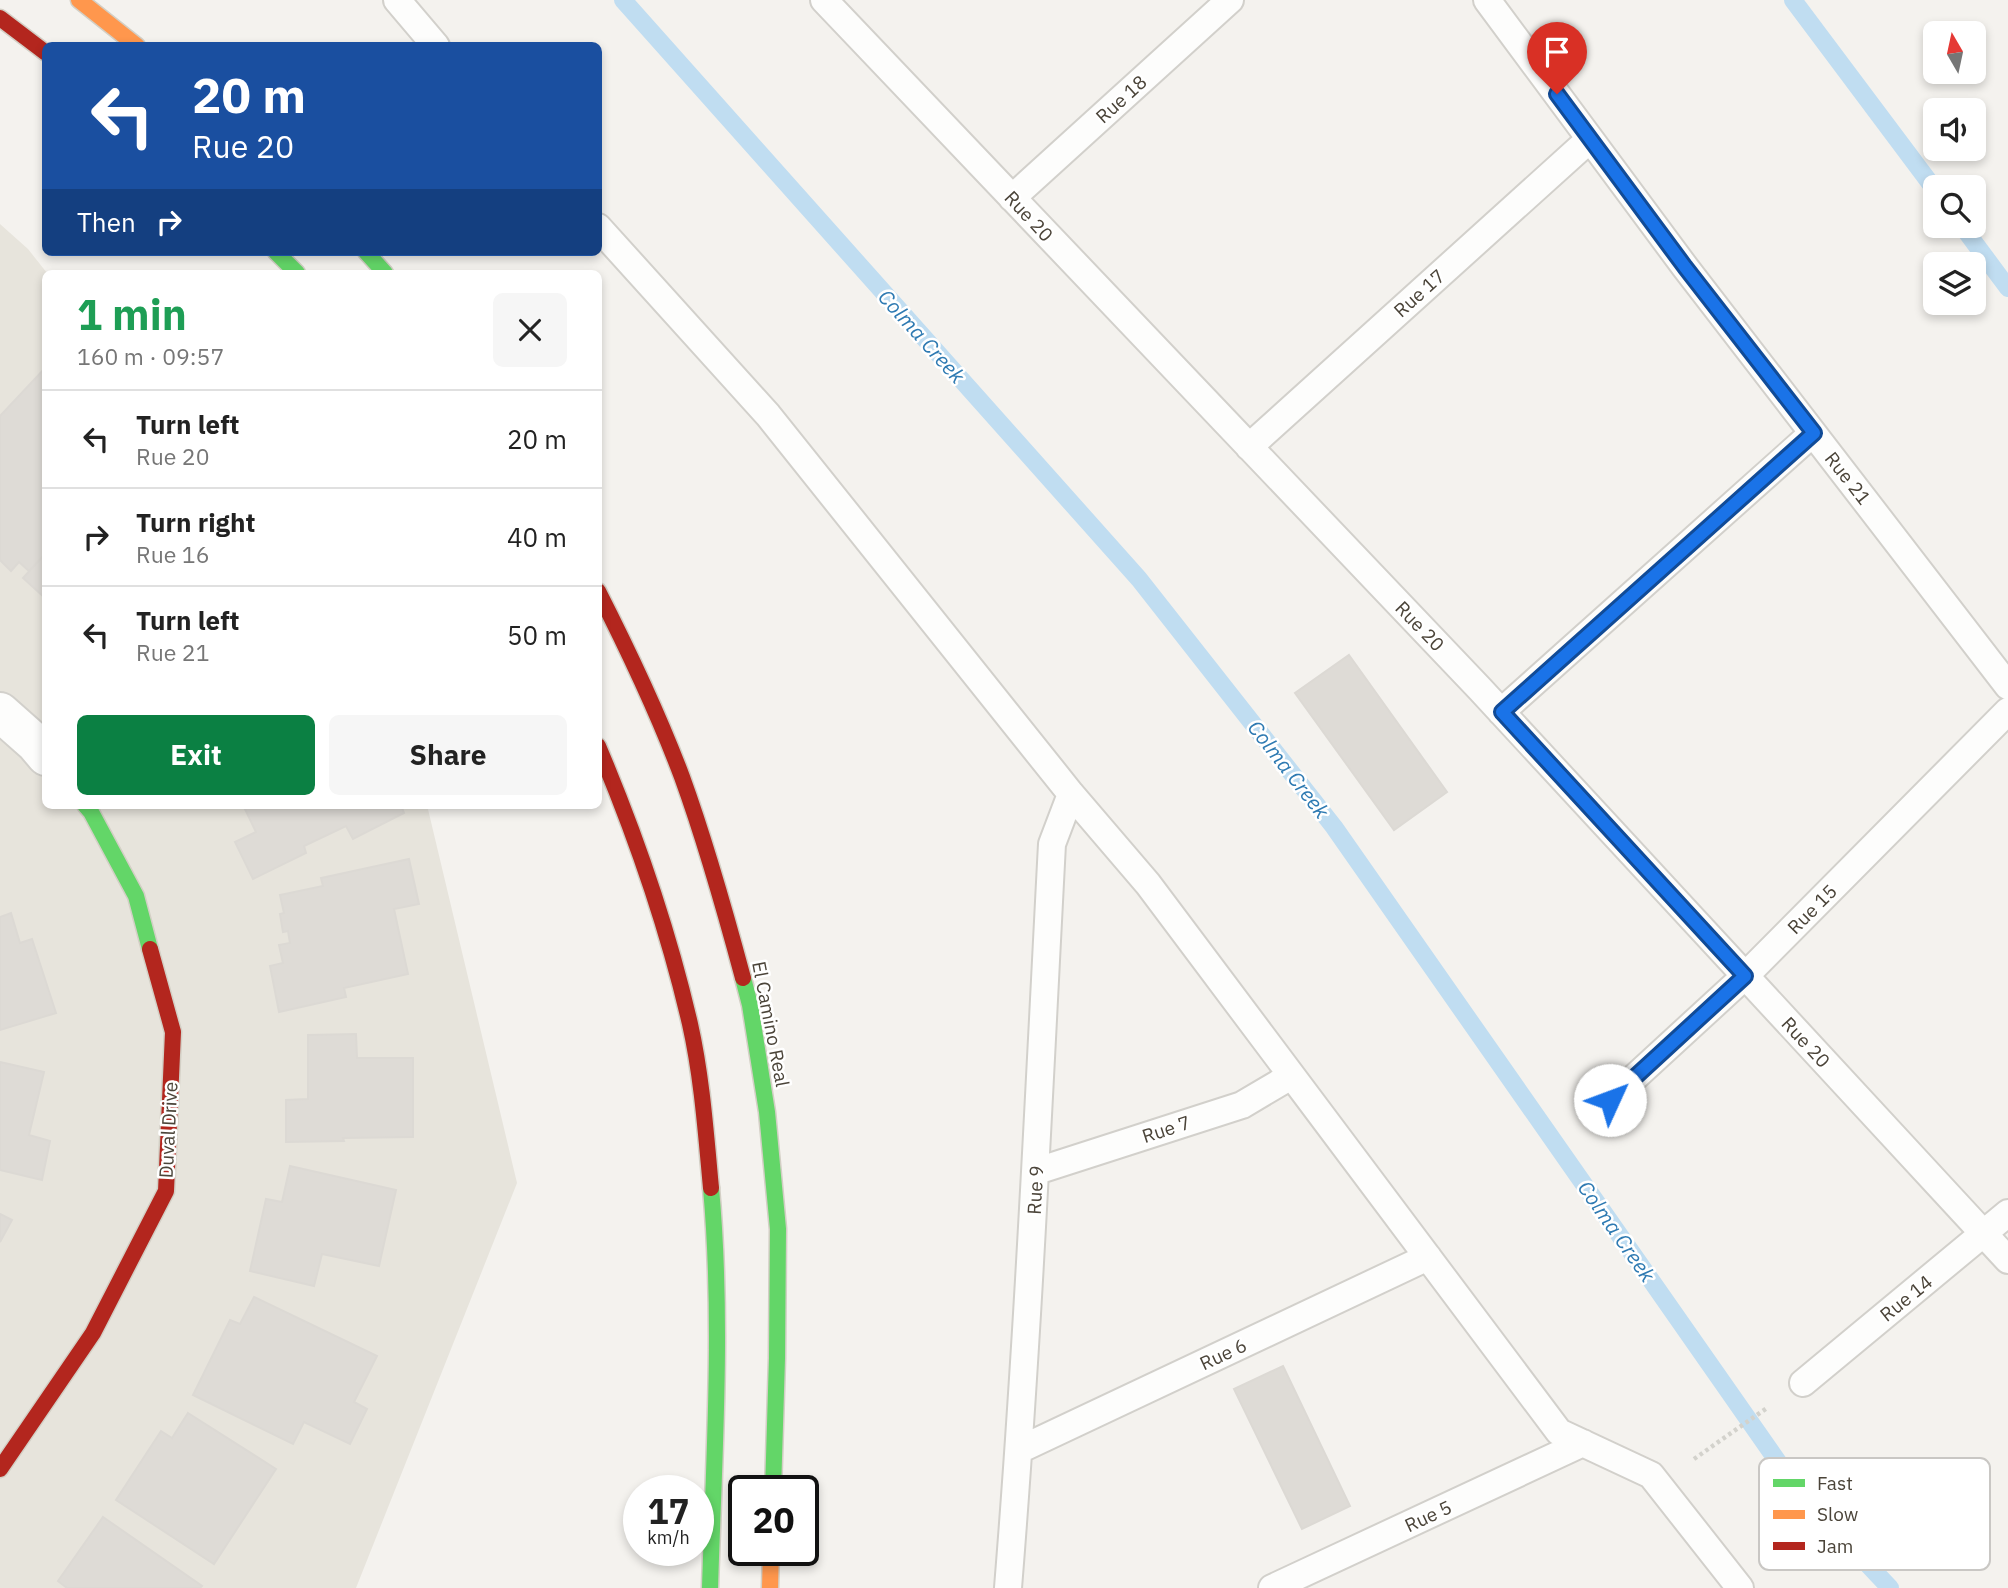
<!DOCTYPE html>
<meta charset="utf-8">
<style>
body{margin:0;font-family:"IBM Plex Sans",sans-serif;background:#f6f6f6;color:#222;height:100vh;display:flex;flex-direction:column;font-size:26px;white-space:nowrap}
*{box-sizing:border-box;margin:0}
p{font-size:23px;color:#767676}
.icon{flex:none;width:38px;height:38px;fill:none;stroke:currentColor;stroke-width:2;stroke-linecap:round;stroke-linejoin:round}
.map{position:relative;flex:1;overflow:hidden}
.panel{position:absolute;left:42px;top:270px;width:560px;height:539px;display:flex;flex-direction:column;background:#fff;border-radius:10px;box-shadow:0 4px 10px #0003}
.panel>*{flex:none}
.hud{position:absolute;left:42px;top:42px;width:560px;height:214px;border-radius:10px;box-shadow:0 4px 10px #0003;background:#1a4fa0;color:#fff;overflow:hidden}
.needle{width:46px;rotate:351deg}
.controls{position:absolute;left:1923px;top:21px;display:grid;gap:14px}
.controls a{display:grid;place-items:center;width:63px;height:63px;border-radius:10px;background:#fff;box-shadow:0 4px 10px #0003;font-size:35px}
.speed{position:absolute;left:623px;top:1475px;display:flex;gap:14px;font-size:35px;font-weight:700;text-align:center}
.speed>*{display:grid;place-content:center;width:91px;height:91px;border-radius:50%;background:#fff;box-shadow:0 4px 10px #0003;line-height:1}
.speed small{font-size:18px;font-weight:400}
.speed .limit{border:4px solid #111;border-radius:10px;background:#fff;color:#111}
.pin{position:absolute;display:grid;place-items:center;width:60px;height:60px;color:#fff;margin:-72px -30px;border-radius:50% 50% 50% 0;rotate:-45deg;box-shadow:0 0 7px #0007}
.pin .icon{rotate:45deg}
.me{position:absolute;width:77px;margin:-38px;rotate:47deg;stroke-linejoin:round;filter:drop-shadow(0 0 5px #0008)}
.turn{display:flex;align-items:center;gap:24px;height:147px;padding:0 35px;font-size:32px}
.turn .icon{width:91px;height:91px;stroke-width:2.5}
.turn b{display:block;font-size:49px;line-height:60px}
.then{display:flex;align-items:center;height:66px;padding:0 35px;background:#0003;gap:14px;font-size:26px}
.round{display:grid;place-items:center;flex:none;width:74px;height:74px;border-radius:10px;background:#f6f6f6}
.overview{display:flex;align-items:center;justify-content:space-between;height:119px;padding:0 35px}
h1{font-size:42px;font-weight:700;line-height:52px;color:#1e9e55}
.button{display:flex;gap:14px;margin-top:auto;padding:14px 35px}
.button a{flex:1;height:80px;border-radius:10px;background:#0b8043;color:#fff;font-size:28px;font-weight:700;line-height:80px;text-align:center}
.button a+a{background:#f6f6f6;color:#222}
ul{padding:0;list-style:none}
li{display:flex;align-items:center;gap:21px;height:98px;padding:0 35px;border-top:2px solid #e0e0e0}
li div{flex:1}
li b{display:block;font-size:26px}
li em{font-style:normal}
.map>svg:first-child{display:block}
.residential{fill:#e7e4dc}
.lines{fill:none;stroke-linecap:round;stroke-linejoin:round}
.stream{stroke:#c0ddf1;stroke-width:18}
.building{fill:#dedbd6;stroke:#dcd9d4;stroke-width:2}
.lane-casing{stroke:#d2d0cb;stroke-width:30}
.street-casing{stroke:#d2d0cb;stroke-width:42}
.fast-casing{stroke:#d3cfc5;stroke-width:19}
.slow-casing{stroke:#d3cfc5;stroke-width:19}
.jam-casing{stroke:#d3cfc5;stroke-width:19}
.path{stroke:#d3d2cc;stroke-width:4.5;stroke-dasharray:3.5 3.5;stroke-linecap:butt}
.lane{stroke:#fdfdfc;stroke-width:26}
.street{stroke:#fdfdfc;stroke-width:38}
.fast{stroke:#63d668;stroke-width:16}
.slow{stroke:#ff974d;stroke-width:16}
.jam{stroke:#b3261e;stroke-width:16}
.route-casing{stroke:#114b97;stroke-width:18}
.route{stroke:#1a73e8;stroke-width:12}
.labels{text-anchor:middle;dominant-baseline:central;stroke-width:5;stroke-linejoin:round;paint-order:stroke}
.street-label{font-size:19px;fill:#4b4439;stroke:#fff}
.water-label{font-size:21px;font-style:italic;fill:#2e7ab2;stroke:#fff}
.key{fill:#fff;stroke:#c9c7c4;stroke-width:2}
.key-label{font-size:19px;fill:#4b4439}
</style>
<div class="map">
<svg width="2008" height="1588" viewBox="0 0 2008 1588">
<rect width="100%" height="100%" fill="#f4f2ee"/>
<path class="residential" d="M0,224L28,249L47,273H46V805H427L517,1183L356,1588H0Z"/>
<g class="lines">
<path class="stream" d="M623,0L1139,579L1334,827L1797,1489L1890,1588
M1793,0L1936,191
M1962,226L2008,288"/>
</g>
<path class="building" d="M46,367V553L29,571L19,562L11,571L0,560V416Z
M46,553V599L23,578Z
M1349,655L1447,792L1394,830L1295,693Z
M243,805H401L404,813L353,839L346,826L304,846L306,853L253,879L235,842L256,832Z
M409,859L419,904L394,909L408,974L344,988L346,997L279,1012L270,966L283,963L279,945L290,943L288,931L283,932L280,914L284,913L280,895L323,886L321,878Z
M11,913L20,943L32,939L56,1013L0,1030V917Z
M356,1034L357,1058H413V1137L343,1138L344,1141L286,1142V1100L308,1099V1035Z
M0,1062L44,1072L29,1135L50,1141L42,1180L0,1170Z
M290,1166L396,1190L379,1266L322,1254L314,1286L250,1271L266,1199L282,1202Z
M0,1214L12,1220L0,1242Z
M254,1297L377,1356L354,1402L367,1409L350,1444L304,1422L293,1444L193,1395L230,1320L240,1324Z
M1283,1366L1350,1506L1302,1529L1234,1389Z
M188,1413L276,1469L214,1564L116,1500L161,1431L172,1438Z
M103,1517L202,1586L200,1588H67L58,1581Z"/>
<g class="lines">
<g class="lane-casing">
<path id="lane" d="M397,0L436,46
M824,0L1480,689L2008,1260
M1487,0L1685,267L2008,686
M1012,198L1230,0
M598,227L768,415L1071,794L1148,884L1559,1432L1651,1475L1740,1588
M1249,447L1590,139
M1501,712L1813,433
M1610,1100L1745,976L2008,711
M1037,1171L1242,1105L1291,1076
M1803,1383L2008,1213
M1019,1450L1428,1257
M1008,1588C1028,1340 1039,1092 1052,844L1071,794
M1272,1588L1583,1443"/>
</g>
<g class="street-casing">
<path id="street" d="M0,712L35,743L46,756"/>
</g>
<g class="fast-casing">
<path id="fast" d="M276,252L297,273
M366,252L385,273
M85,805L91,812L136,896L150,949
M743,978L750,1005L767,1112L778,1229L777,1358L773,1491
M710,1588C714,1455 723,1321 711,1188"/>
</g>
<g class="slow-casing">
<path id="slow" d="M79,0L137,46
M770,1588L771,1550"/>
</g>
<g class="jam-casing">
<path id="jam" d="M0,18L46,53
M598,591C629,652 658,713 682,777C706,843 725,911 743,978
M598,746C636,836 668,929 690,1024C702,1077 706,1135 711,1188
M0,1469L93,1333L166,1191L173,1032L150,949"/>
</g>
<path class="path" d="M1694,1459L1767,1408"/>
<use href="#lane" class="lane"/>
<use href="#street" class="street"/>
<use href="#fast" class="fast"/>
<use href="#slow" class="slow"/>
<use href="#jam" class="jam"/>
</g>
<g class="lines">
<g class="route-casing">
<path id="route" d="M1557,94L1685,267L1814,433L1502,712L1745,976L1610,1100"/>
</g>
<use href="#route" class="route"/>
</g>
<g class="labels">
<g class="street-label">
<text transform="translate(1121 99) rotate(-42)">Rue 18</text>
<text transform="translate(1029 216) rotate(47)">Rue 20</text>
<text transform="translate(1419 293) rotate(-42)">Rue 17</text>
<text transform="translate(1848 478) rotate(52)">Rue 21</text>
<text transform="translate(1420 626) rotate(46)">Rue 20</text>
<text transform="translate(1812 909) rotate(-45)">Rue 15</text>
<text transform="translate(771 1024) rotate(79)">El Camino Real</text>
<text transform="translate(1806 1042) rotate(47)">Rue 20</text>
<text transform="translate(1166 1129) rotate(-18)">Rue 7</text>
<text transform="translate(168 1130) rotate(-87)">Duval Drive</text>
<text transform="translate(1035 1190) rotate(-87)">Rue 9</text>
<text transform="translate(1906 1298) rotate(-39)">Rue 14</text>
<text transform="translate(1223 1354) rotate(-25)">Rue 6</text>
<text transform="translate(1428 1516) rotate(-25)">Rue 5</text>
</g>
<g class="water-label">
<text transform="translate(922 336) rotate(48)">Colma Creek</text>
<text transform="translate(1289 769) rotate(52)">Colma Creek</text>
<text transform="translate(1617 1231) rotate(55)">Colma Creek</text>
</g>
</g>
<rect x="1759" y="1458" width="231" height="112" rx="10" class="key"/>
<rect x="1773" y="1479" width="32" height="8" fill="#63d668"/>
<rect x="1773" y="1510" width="32" height="9" fill="#ff974d"/>
<rect x="1773" y="1542" width="32" height="8" fill="#b3261e"/>
<g class="key-label">
<text x="1817" y="1490">Fast</text>
<text x="1817" y="1521">Slow</text>
<text x="1817" y="1553">Jam</text>
</g>
</svg>
<div class="controls">
<a><svg class="needle" viewBox="-14 -14 28 28"><path d="M0-13l5 13h-10z" fill="#e53935"/><path d="M0 13l5-13h-10z" fill="#767676"/></svg></a>
<a><svg class="icon" aria-label="sound" viewBox="0 0 24 24"><path d="M4 9h4l5-4v14l-5-4H4zM17 9q2 3 0 6"/></svg></a>
<a><svg class="icon" aria-label="search" viewBox="0 0 24 24"><circle cx="10" cy="10" r="6"/><path d="M15 15l6 6"/></svg></a>
<a><svg class="icon" aria-label="layers" viewBox="0 0 24 24"><path d="M12 4l9 5-9 5-9-5zM3 14l9 5 9-5"/></svg></a>
</div>
<div class="speed"><div>17<small>km/h</small></div><div class="limit">20</div></div>
<div class="pin" style="left:1557px;top:94px;background:#d93025"><svg class="icon" aria-label="arrive" viewBox="0 0 24 24"><path d="M6 21V4h12l-3 4 3 4H6"/></svg></div>
<svg class="me" style="left:1610px;top:1100px" viewBox="-20 -20 40 40"><circle r="19" fill="#fff"/><path d="M0-13L10 11 0 6-10 11z" fill="#1a73e8"/></svg>
<div class="hud">
<div class="turn"><svg class="icon" aria-label="left" viewBox="0 0 24 24"><path d="M17 20v-9H6M10 6l-5 5 5 5"/></svg><div><b>20 m</b>Rue 20</div></div>
<div class="then">Then<svg class="icon" aria-label="right" viewBox="0 0 24 24"><path d="M7 20v-9h11M14 6l5 5-5 5"/></svg></div>
</div>
<section class="panel">
<div class="overview"><div><h1>1 min</h1><p>160 m · 09:57</p></div><a class="round"><svg class="icon" aria-label="close" viewBox="0 0 24 24"><path d="M6 6l12 12M18 6L6 18"/></svg></a></div>
<ul>
<li><svg class="icon" aria-label="left" viewBox="0 0 24 24"><path d="M17 20v-9H6M10 6l-5 5 5 5"/></svg><div><b>Turn left</b><p>Rue 20</p></div><em>20 m</em></li>
<li><svg class="icon" aria-label="right" viewBox="0 0 24 24"><path d="M7 20v-9h11M14 6l5 5-5 5"/></svg><div><b>Turn right</b><p>Rue 16</p></div><em>40 m</em></li>
<li><svg class="icon" aria-label="left" viewBox="0 0 24 24"><path d="M17 20v-9H6M10 6l-5 5 5 5"/></svg><div><b>Turn left</b><p>Rue 21</p></div><em>50 m</em></li>
</ul>
<div class="button"><a>Exit</a><a>Share</a></div>
</section>
</div>
